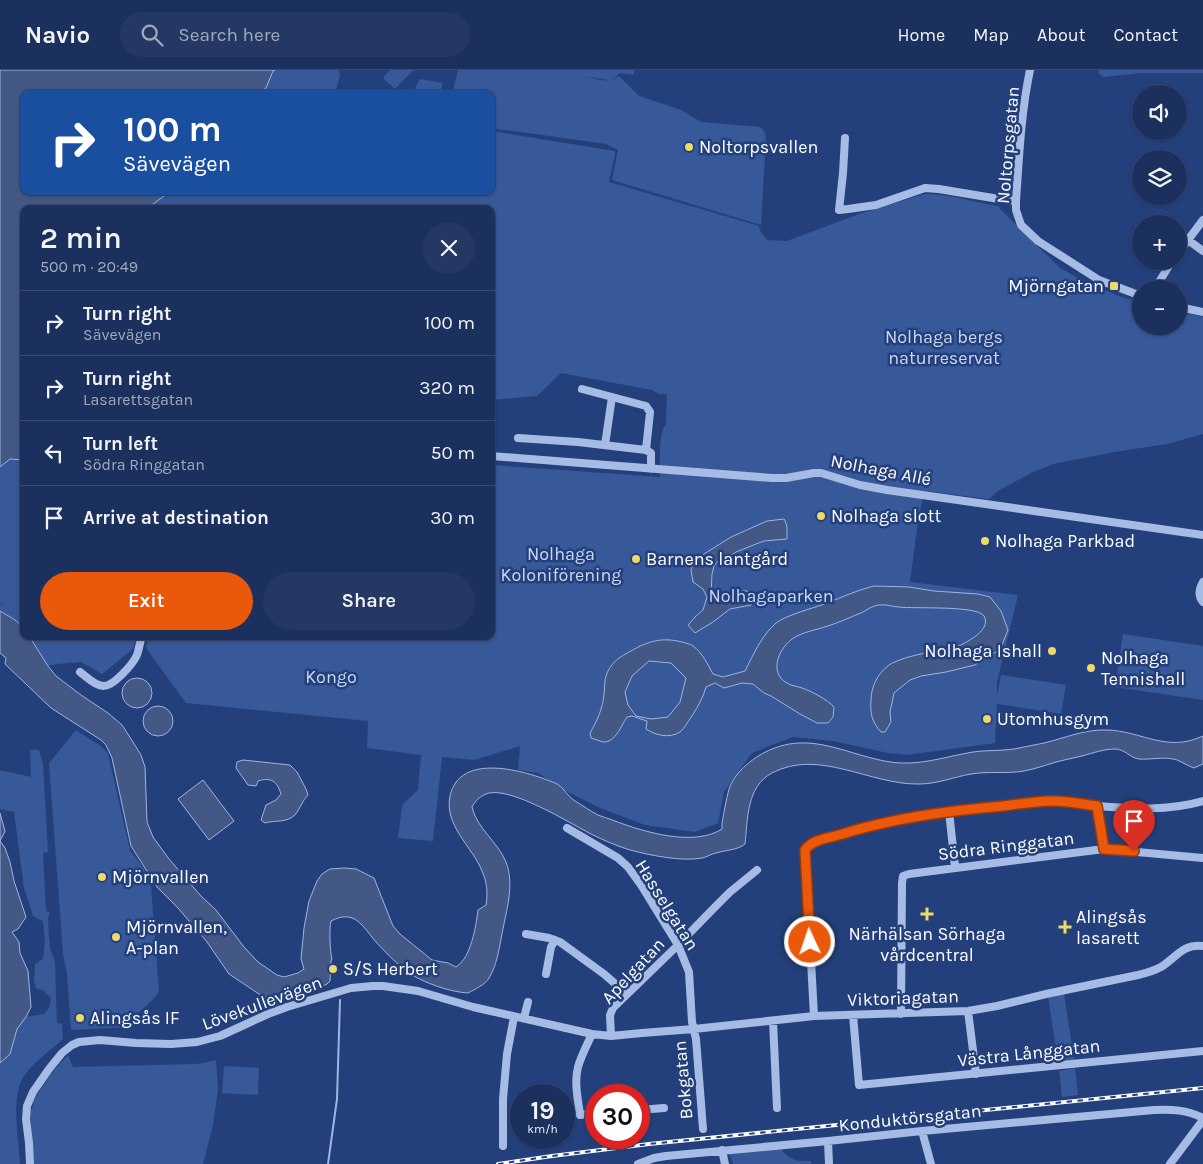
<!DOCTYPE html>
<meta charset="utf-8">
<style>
body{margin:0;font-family:Karla,sans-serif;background:#243863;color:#f1f3f6;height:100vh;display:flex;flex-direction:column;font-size:19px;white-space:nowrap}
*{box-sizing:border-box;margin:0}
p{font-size:16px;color:#a0a9bc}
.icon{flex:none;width:28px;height:28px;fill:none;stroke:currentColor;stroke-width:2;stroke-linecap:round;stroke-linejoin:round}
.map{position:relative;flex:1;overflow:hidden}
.drawer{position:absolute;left:20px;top:135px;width:475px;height:435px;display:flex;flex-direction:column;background:#1b305d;border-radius:10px;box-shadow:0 1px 4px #0004,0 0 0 1px #394b72}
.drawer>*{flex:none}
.hud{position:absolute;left:20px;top:20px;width:475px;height:105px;border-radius:10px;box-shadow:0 1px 4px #0004,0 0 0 1px #394b72;background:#1a4fa0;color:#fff;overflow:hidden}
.fabs{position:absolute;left:1132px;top:15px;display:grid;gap:10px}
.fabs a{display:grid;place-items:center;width:55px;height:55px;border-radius:50%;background:#1b305d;box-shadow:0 1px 4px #0004,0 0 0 1px #394b72;font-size:25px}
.speed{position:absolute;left:510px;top:1014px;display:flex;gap:10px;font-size:25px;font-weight:700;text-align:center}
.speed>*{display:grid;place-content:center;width:65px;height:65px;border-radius:50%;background:#1b305d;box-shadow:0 1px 4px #0004,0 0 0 1px #394b72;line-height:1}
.speed small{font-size:12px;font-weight:400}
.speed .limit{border:8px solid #d22;background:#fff;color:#111}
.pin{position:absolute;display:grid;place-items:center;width:42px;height:42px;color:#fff;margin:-51px -21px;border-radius:50% 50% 50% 0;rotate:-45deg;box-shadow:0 0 5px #0007}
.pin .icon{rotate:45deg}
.me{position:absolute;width:55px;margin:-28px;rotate:357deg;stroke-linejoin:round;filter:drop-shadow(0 0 4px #0008)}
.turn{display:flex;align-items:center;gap:18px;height:105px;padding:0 20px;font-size:22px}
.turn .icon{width:65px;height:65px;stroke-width:2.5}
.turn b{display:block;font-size:35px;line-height:42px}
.round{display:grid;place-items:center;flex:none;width:52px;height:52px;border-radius:26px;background:#243863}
.head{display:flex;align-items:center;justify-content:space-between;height:85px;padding:0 20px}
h1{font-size:30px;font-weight:600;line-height:38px}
.primary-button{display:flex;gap:10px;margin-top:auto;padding:10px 20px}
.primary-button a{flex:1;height:58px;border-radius:30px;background:#ea580c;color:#fff;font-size:20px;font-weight:600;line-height:58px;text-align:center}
.primary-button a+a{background:#243863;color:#f1f3f6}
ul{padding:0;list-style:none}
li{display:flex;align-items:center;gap:15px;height:65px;padding:0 20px;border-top:1px solid #394b72}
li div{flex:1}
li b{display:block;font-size:19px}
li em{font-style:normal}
header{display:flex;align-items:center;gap:30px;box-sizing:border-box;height:70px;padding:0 25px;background:#1b305d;border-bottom:1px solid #394b72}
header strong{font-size:24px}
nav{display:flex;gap:28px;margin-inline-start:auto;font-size:18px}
.search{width:350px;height:45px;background:#243863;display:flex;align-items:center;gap:12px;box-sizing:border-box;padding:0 18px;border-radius:28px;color:#a0a9bc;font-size:19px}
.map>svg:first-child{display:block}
.green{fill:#375899}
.water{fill:#445885;stroke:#9cb5e6;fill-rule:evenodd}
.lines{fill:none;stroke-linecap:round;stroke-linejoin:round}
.stream{stroke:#9cb5e6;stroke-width:2}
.minor{stroke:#a7bce5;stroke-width:8}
.rail-casing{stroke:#fff;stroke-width:4}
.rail{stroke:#24407c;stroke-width:2;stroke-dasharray:5.5;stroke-linecap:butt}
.route-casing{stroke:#983908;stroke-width:12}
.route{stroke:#ea580c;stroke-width:9}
.poi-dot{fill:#efd96b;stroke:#24407c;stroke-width:2}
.labels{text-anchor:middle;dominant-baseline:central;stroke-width:5;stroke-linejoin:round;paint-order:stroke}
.street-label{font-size:18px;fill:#fff;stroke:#24407c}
.poi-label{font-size:18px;fill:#fff;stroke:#24407c;text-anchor:start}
.park-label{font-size:18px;fill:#cad8f4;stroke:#24407c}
</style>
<header>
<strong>Navio</strong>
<div class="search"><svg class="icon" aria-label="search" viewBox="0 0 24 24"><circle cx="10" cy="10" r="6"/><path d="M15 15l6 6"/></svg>Search here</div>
<nav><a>Home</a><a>Map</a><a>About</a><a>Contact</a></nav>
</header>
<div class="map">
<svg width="1203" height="1094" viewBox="0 0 1203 1094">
<rect width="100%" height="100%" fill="#24407c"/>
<path class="green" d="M0,0H339L340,5L335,24H24V121H491V61L615,81V85L609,112L759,156L760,161L767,170L787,171L859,144L925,124C950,123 974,133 999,136V138L1059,197L1081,210L1119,226L1141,233V256H1179V242L1203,247V364L1167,374L1114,382L1053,394L1031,403L998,421L989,429L925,421L919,444L910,512L1018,525L997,612V626L1001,605L1066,615L1061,644L997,634L995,673L907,685L888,683L833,671L793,667L752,683L724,722L718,753L695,762L645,755L600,738L564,720L538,703L518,700L520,676L474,690L442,687L433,771L398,768L402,735L418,720L421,685L367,678L368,651L186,633L146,578L149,566H491V395L660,407C660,394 658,364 666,354L667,324H659L652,320L561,303L537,326L491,330V139H24V559L20,555L0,541V534L4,536L0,533Z
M390,0H413L395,19L383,8Z
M458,0H634V5L619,3L614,9L610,10L586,7C596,9 611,14 619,6L639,26L681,40L701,52L760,57L764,61L766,68L761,155L612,110L618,80L606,74L491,58V24H452Z
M1100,0H1203V3H1141L1103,7L1098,2Z
M420,9L443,13L440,24H407L413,22Z
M1123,564L1203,576V630L1115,617Z
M29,566H134L136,570L133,579L102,604L81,592L57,594L48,596Z
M76,660L102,677L108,684L130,780L144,799L151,816L159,921C152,934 141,938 132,949L133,957L71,960L67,904L63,884L49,693Z
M30,680H39L43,694L48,782L43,783L46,841L50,842L48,849L49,867L50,878L55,892L57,953L62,954L63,969C51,980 36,990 26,1003C9,1025 19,1068 20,1094H0V993L10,984L17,959L26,947L44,944L49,938L51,928L44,921L36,918L34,910L35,894L43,889L45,871L43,851L33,846L24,818L14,742L0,739V700L31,707Z
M1064,923L1074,990L1058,992L1048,926Z
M68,985L73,997L195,994L204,993L216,990L218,1019L213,1055L203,1094H34L30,1044L35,1028L50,1005Z
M224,996L259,998L258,1025L222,1023Z
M1075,998L1078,1025L1062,1027L1059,1001Z
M781,1079C790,1091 796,1091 811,1091V1094H733L729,1083Z"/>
<path class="water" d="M0,0H275L273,1L266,18L257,24H24V121H171L146,139H24V390L10,389L0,397Z
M784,449C788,455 787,462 787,469L764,471L756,474L736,482L727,488L718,491L714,496L712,504L711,525L714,531L721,524L735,521H747L752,526L753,532L751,535L730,539L713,552L695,563L688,555L696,546L703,540L707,527L703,519L693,512L691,500L692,497L695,492L704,484L731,467L767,451Z
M874,516L909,517L934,521L978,524L990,527L1001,541L1008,560L1000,580L988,586L975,595L946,602L921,606L910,610L894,623L890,642L891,652L885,662H881C872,652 870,644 871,631C871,617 877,604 889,595C897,590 911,586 921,584C930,581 941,581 950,579C961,576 993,561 984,546C977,535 913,539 899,537C893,537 886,534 880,535C874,535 868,539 863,542C851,547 840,552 828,556C816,560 802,562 792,569C784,575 776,587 777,598C777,604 782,611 787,613C791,616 797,616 802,618C811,621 828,630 834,637L833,647L828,653H817L800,644L771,626L764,623L753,614L742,613L724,618L715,613L706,617C703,628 698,636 692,646C688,651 685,658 680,662C669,669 655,665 646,659L647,651L632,646L627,647C621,656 615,673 603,672C599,671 595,669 591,668L590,663C597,651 603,638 604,624C605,615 604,609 608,601C614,590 620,587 631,581C648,571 662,567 682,572C686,573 690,574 693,576C702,582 708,595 713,604L723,607L745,601C753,585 762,565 776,553C786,545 814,538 827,533C843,527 857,520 874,516ZM649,591L671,593L686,608L680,632L668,647L651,649L636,646L628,635L625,622L632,606Z
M0,541C11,548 24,552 24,566H29L48,596L56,606L81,625L108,643L122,655L133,672L141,685L145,697L147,752L153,767L169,789L201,826L216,840L244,877L258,892L277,905L284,907L298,903L304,899L301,889L304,858L309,831L317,811L322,804L330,799L344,798L356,799L374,808L393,856L400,864L432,890L448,893L456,897C471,888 476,856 478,840L486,835C488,823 487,812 482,801C472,776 444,756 450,726C460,681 526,701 555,713C563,716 567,726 575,731C582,735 590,741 598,745C603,747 610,749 615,751C644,762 694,777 722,759V753C724,742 726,730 729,719C735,701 755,686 772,679C817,660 857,691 901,693C925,694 949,686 973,682C986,680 1000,681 1014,679C1024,677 1034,675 1044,673C1065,668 1085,659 1107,660C1142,661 1166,683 1203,666V694L1194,698C1188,696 1182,692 1177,690C1165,686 1151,690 1139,689C1130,688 1125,679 1115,679C1104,679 1093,683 1082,686C1075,688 1067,689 1060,691C1048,694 1036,699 1024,701C1006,704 988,701 971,704C954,707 937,714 919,714C870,715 819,678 772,703C746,717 748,749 745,774C738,780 726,780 716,783C711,784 707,787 702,788C682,792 649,785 630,780C617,776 603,770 591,764C568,752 513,718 489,723C481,725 475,731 472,737C477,759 498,772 506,792C515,815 506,841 502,864C499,879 497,895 489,908C485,915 475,919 468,923C450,922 424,913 409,903C399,896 386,883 377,873C363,858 356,838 331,851C329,858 330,883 332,889L331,891L330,911L327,914L316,919L290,928L273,929L262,926L229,904L207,872L178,838L157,817L131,776L112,688L106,675L101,670L51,638L5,594L6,588L0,583Z
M122 623a15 15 0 1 1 30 0a15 15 0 1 1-30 0Z
M143 651a15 15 0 1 1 30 0a15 15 0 1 1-30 0Z
M243,690L290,695L297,702L306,719L308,725C302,731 300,739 295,745C287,753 275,750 265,753L261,750L266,735L276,730L281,724C277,711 271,707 258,711L256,716L248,715L236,698L237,692Z
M203,710L234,751L209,770L178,729Z
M0,743L5,761L0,771L5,778L10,792L14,811L26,847L18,859L12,862L19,872L20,883L28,901L31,937L26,947L17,959L10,984L0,993Z"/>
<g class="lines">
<path class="stream" d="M328,1094L337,1029L340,930"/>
<path class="minor" d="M1030,0C1021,43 1019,87 1016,131V140L1021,155L1038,171L1099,210L1141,226
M845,68L843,103L839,140L848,139L876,135L925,118L939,119L1005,130L1016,131
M1188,170L1203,181
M1179,182L1203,150
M1156,219L1159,212L1172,191
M1179,237L1203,242
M582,319L646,336L650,342L646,380
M518,368L578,372L646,380L651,383V399
M605,375L612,327
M491,386L772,408H786L814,403H821L860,415L887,420L1203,465
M1203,512C1199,519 1198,526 1203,532
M80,602C87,607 94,615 103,616C113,617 133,594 137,585C139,579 140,572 142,566
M1097,736L1104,779
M949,741L955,797
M567,758L618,788L628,797L641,815L678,875L689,902L692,952L696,969L703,1059
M526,864L549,868L560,872L604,904L627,924
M546,904L551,877L555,870
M968,941L976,1004
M901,944L902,813L903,806L909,804L1104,779L1203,788
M853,945L859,1015L1203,981
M814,946L809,854L804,783L806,778L811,774C872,750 937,742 1002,736C1018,734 1035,731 1051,731C1067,731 1082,734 1097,736C1132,739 1168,741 1203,731
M524,948L528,932
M773,951L777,1038
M592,964C587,975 581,986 578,997C574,1013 578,1029 580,1045L596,1043
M611,966L610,945L613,938L678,875L714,838L730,822L757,800
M639,1040L664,1038
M922,1061L931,1094
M828,1071L829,1094
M503,1076V1029L507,984L514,947
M722,1080L725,1094
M30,1094L29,1073L26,1049L27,1036L33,1022L49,999L62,983L72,975L79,972L100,970L136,973L171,974L197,972L220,966L268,944L287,937L351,918L373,916H383L418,921L473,937L592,964L611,966L642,963L694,959L814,946L968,941L997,936L1046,924L1138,905C1146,903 1154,901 1161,897C1177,887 1182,874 1203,876
M638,1094L654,1088L666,1086L828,1071L922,1061L1154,1040C1172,1039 1187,1040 1203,1048
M1170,1094L1203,1050"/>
<g class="rail-casing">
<path id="rail" d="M498,1094L552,1086L649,1074L1203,1018"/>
</g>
<use href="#rail" class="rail"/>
</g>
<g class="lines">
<g class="route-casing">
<path id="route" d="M810,872L805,780C812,770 827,768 839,765C892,748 947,741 1003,736C1018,734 1033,732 1048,731C1064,730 1081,734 1097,736L1104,779L1134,781"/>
</g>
<use href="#route" class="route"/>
</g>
<g class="poi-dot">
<circle cx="689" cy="77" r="5"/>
<rect x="1109" y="211" width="10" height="10" rx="2.5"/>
<circle cx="821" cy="446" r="5"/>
<circle cx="985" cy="471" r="5"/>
<circle cx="636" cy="489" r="5"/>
<circle cx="1052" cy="581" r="5"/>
<circle cx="1091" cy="598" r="5"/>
<circle cx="987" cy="649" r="5"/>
<circle cx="102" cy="807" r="5"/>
<path d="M924.5 836.5h5v5h5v5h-5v5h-5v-5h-5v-5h5z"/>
<path d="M1062.5 849.5h5v5h5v5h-5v5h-5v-5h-5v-5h5z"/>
<circle cx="116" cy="867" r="5"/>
<circle cx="333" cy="899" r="5"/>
<circle cx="80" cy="948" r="5"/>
</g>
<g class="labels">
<g class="street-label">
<text transform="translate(1008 75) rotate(-85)">Noltorpsgatan</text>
<text transform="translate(881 400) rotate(11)">Nolhaga Allé</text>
<text transform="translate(1006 776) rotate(-7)">Södra Ringgatan</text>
<text transform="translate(667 835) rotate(58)">Hasselgatan</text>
<text transform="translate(633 901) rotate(-47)">Apelgatan</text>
<text transform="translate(903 928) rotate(-2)">Viktoriagatan</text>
<text transform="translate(262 933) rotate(-20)">Lövekullevägen</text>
<text transform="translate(1029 983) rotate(-6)">Västra Långgatan</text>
<text transform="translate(683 1010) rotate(-95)">Bokgatan</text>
<text transform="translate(910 1048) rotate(-6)">Konduktörsgatan</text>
</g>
<g class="poi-label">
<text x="699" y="77">Noltorpsvallen</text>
<text x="1104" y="216" text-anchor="end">Mjörngatan</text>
<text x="831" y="446">Nolhaga slott</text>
<text x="995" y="471">Nolhaga Parkbad</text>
<text x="646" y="489">Barnens lantgård</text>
<text x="1042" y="581" text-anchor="end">Nolhaga Ishall</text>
<text x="1101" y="588">Nolhaga<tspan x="1101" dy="21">Tennishall</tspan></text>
<text x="997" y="649">Utomhusgym</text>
<text x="112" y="807">Mjörnvallen</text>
<text x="1076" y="847">Alingsås<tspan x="1076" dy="21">lasarett</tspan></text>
<text x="126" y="857">Mjörnvallen,<tspan x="126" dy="21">A-plan</tspan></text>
<text x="927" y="864" text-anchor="middle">Närhälsan Sörhaga<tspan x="927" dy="21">vårdcentral</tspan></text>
<text x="343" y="899">S/S Herbert</text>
<text x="90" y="948">Alingsås IF</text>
</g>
<g class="park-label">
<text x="944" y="267">Nolhaga bergs<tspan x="944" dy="21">naturreservat</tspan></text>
<text x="561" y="484">Nolhaga<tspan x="561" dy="21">Koloniförening</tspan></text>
<text x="771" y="526">Nolhagaparken</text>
<text x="331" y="607">Kongo</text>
</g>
</g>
</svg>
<div class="fabs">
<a><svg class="icon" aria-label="sound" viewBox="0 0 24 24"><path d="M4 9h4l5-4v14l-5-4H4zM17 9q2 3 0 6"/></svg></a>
<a><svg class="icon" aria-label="layers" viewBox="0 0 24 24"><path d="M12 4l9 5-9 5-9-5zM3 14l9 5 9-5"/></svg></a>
<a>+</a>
<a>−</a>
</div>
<div class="speed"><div>19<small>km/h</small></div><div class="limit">30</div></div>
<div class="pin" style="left:1134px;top:781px;background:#d93025"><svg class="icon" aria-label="arrive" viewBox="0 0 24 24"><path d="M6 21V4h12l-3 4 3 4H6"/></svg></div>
<svg class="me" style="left:810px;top:872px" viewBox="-20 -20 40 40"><circle r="17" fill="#ea580c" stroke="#fff" stroke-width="3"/><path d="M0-11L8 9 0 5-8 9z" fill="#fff"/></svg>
<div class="hud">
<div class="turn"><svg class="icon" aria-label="right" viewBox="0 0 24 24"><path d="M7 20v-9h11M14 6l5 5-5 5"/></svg><div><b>100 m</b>Sävevägen</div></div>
</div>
<section class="drawer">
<div class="head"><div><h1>2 min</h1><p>500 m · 20:49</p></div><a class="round"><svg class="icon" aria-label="close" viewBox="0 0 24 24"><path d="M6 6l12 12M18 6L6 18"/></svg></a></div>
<ul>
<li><svg class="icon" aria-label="right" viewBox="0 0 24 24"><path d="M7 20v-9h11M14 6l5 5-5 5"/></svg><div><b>Turn right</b><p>Sävevägen</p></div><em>100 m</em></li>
<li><svg class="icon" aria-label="right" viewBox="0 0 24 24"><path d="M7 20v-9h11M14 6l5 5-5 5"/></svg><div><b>Turn right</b><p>Lasarettsgatan</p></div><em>320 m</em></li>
<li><svg class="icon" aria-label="left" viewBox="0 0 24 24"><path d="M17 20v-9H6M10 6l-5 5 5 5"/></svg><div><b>Turn left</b><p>Södra Ringgatan</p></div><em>50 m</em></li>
<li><svg class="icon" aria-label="arrive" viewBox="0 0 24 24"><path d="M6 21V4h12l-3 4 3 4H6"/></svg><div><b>Arrive at destination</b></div><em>30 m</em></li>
</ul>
<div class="primary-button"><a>Exit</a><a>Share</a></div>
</section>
</div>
